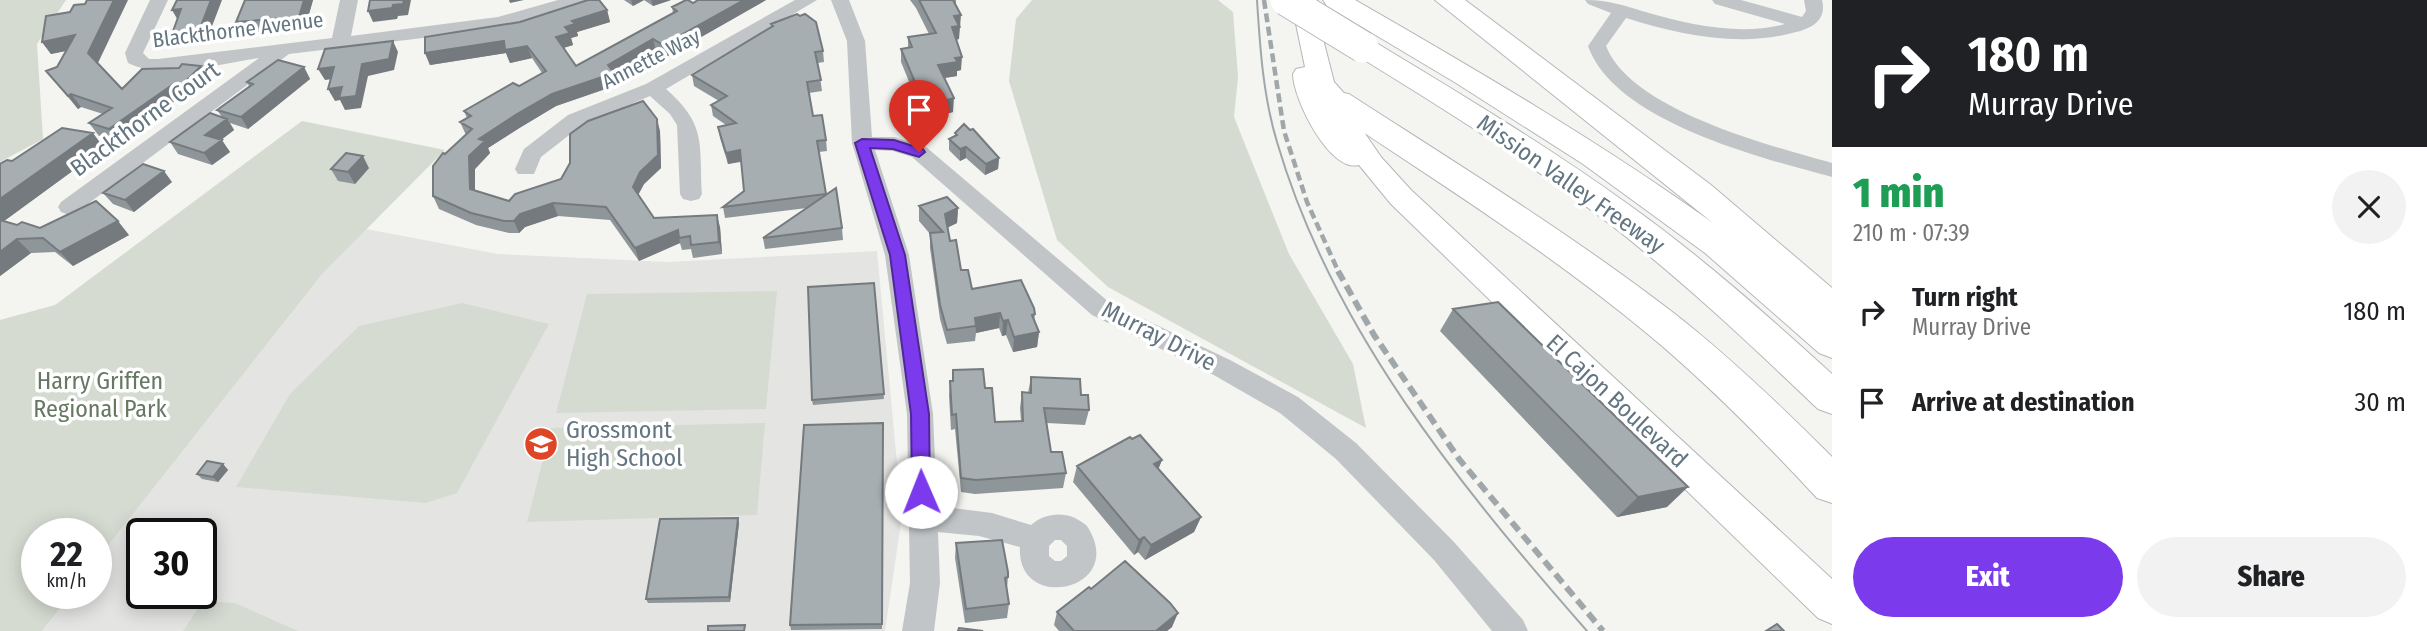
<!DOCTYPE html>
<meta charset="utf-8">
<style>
body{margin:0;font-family:"Fira Sans Condensed",sans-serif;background:#f2f2f2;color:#202124;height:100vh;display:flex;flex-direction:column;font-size:26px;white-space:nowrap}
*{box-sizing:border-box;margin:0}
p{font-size:23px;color:#757577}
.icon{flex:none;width:38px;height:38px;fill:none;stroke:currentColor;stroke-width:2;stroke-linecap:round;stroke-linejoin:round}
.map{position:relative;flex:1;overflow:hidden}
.side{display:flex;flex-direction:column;background:#fff;width:595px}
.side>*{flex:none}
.guide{background:#202124;color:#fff;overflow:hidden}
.speed{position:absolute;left:21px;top:518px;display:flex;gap:14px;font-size:35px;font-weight:700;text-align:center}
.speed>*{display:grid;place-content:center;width:91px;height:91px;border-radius:50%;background:#fff;box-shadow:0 4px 18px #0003;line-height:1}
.speed small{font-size:18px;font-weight:400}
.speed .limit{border:4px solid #111;border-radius:10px;background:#fff;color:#111}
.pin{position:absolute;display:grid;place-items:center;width:60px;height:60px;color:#fff;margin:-72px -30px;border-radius:50% 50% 50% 0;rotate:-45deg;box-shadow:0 0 7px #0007}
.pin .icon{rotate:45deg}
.me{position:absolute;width:77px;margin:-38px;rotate:359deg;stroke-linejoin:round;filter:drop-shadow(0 0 5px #0008)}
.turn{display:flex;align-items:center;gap:24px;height:147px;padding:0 21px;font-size:32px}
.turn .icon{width:91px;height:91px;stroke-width:2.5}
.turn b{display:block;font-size:49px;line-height:60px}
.round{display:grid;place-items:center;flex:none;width:74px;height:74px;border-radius:37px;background:#f2f2f2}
.head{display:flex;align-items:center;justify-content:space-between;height:119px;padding:0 21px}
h1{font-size:42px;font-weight:800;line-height:52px;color:#1e9e55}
.primary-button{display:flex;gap:14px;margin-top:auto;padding:14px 21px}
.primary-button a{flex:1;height:80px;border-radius:42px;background:#7c3aed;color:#fff;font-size:28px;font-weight:800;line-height:80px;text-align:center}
.primary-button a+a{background:#f2f2f2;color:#202124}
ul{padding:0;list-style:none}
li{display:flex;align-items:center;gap:21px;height:91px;padding:0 21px}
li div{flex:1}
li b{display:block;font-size:26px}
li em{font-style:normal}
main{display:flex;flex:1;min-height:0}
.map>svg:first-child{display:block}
.built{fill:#e4e5e3;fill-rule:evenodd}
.green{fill:#d5dbd1}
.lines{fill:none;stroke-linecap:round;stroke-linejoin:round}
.major-casing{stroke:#b2b7ba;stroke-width:2}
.highway-casing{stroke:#b4b7ba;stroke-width:2}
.minor{fill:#c1c5c8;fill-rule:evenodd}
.major{fill:#fff;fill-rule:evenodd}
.highway{fill:#fff;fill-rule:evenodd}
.tram{stroke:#a0a7ab;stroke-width:2}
.rail-far1{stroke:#a0a7ab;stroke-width:4.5;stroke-dasharray:9 4.5;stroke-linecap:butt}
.rail{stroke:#a0a7ab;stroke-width:6;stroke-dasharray:11 6;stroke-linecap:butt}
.highway-bridge-casing{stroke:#b4b7ba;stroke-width:33;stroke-linecap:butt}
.highway-bridge{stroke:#fff;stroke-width:31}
.wall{fill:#8f9699}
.shaded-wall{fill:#747a7d}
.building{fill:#a6aeb2;stroke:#747a7d;stroke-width:2}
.route{fill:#7c3aed;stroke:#51269a;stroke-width:2}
.labels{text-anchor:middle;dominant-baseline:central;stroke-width:7;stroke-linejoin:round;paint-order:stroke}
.far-street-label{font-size:21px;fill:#637580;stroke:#fff}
.street-label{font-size:24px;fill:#637580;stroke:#fff}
.park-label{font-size:24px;fill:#677862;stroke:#fff}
.poi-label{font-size:24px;fill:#637580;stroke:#fff;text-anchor:start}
</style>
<main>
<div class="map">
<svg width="1832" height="631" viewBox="0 0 1832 631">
<rect width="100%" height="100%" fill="#f4f4f0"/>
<path class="built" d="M366,229L498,254L668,262L877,251L902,516L885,631H42L72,593H96V561L323,273ZM142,534H201V593H142Z"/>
<path class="green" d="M0,0H66L37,44L43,139L0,162Z
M1032,0H1218L1233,12L1238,77L1234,117L1289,254L1353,364L1366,428L1108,287L1057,240L1009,81L1016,19Z
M302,121L445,150L323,273L96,561V534H37V593H72L42,631H0V320L55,305Z
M777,291L766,409L556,413L587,294Z
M462,303L549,324L457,493L426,503L236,487L290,394L359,326Z
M765,423L757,515L527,522L551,428Z
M203,601L235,603L298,631H183Z"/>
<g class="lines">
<g class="major-casing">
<path id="major" d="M1291,0H1313L1334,82L1351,101L1366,135L1381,157L1411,190L1832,579V624L1818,618L1391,204L1359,165C1330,173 1293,99 1293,74L1296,69L1305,67Z"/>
</g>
<g class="highway-casing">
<path id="highway" d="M1323,0H1355C1477,70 1598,141 1713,223L1435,0H1465L1711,185L1832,288V358L1819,353L1705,253L1583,164L1456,83L1327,6Z
M1363,39L1373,41C1461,94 1549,147 1632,207C1703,258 1768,316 1832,374V414L1818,409C1751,345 1684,282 1611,225C1529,162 1441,107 1353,53L1349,47L1353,41Z
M1338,92L1349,94C1459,165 1571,234 1675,314C1731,358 1782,407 1832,457V503L1817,498C1764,441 1709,385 1649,335C1548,251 1436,181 1327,108L1323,101L1327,94Z"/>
</g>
<path class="minor" d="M150,0H168L143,53L149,59H158L332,38L340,0H358L351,36L498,17L558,0H585L582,4L538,19L498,29L289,54L77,212L69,215L61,212L58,207L61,202L259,58C223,63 161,80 128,63L125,53Z
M795,0H817L666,89C707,125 699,143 702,194L699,199L691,201L683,199L680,194L677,125L670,114L650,96L582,125L541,157L534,174H518L515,169L524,149L568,115L646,84Z
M831,0H849L865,41L872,137H894L926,147L1110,303L1230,360L1298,397L1356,443L1454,542L1523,620L1528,631H1492L1434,560L1336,459L1280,413L1212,374L1092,315L912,157L893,151L875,150L909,255L933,414L937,506L992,513L1031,525C1048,511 1070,511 1087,526C1129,591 1016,614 1020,547L979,536L938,532L940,583L934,631H902L910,583L907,414L885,255L852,143L847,41ZM1055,540H1061L1067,546V556L1061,561H1055L1049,556V546Z
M1585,0C1610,0 1625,6 1649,13C1690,25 1742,36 1785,24L1715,4L1712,0H1741L1802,17L1806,11L1804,0H1822C1827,20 1812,28 1796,32C1741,48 1680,35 1626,18L1606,46C1631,110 1771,146 1832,163V177C1762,158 1615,122 1588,46L1611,13L1588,4Z"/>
<use href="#major" class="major"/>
<use href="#highway" class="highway"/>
<path class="tram" d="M1257,0C1260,47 1263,96 1277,142C1332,330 1460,486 1587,631"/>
<path class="rail-far1" d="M1264,0L1284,131L1307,202L1339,273"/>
<path class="rail" d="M1338,271L1374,335L1459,459L1603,631"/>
<g class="highway-bridge-casing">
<path id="highway-bridge" d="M1286,0L1363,47"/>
</g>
<use href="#highway-bridge" class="highway-bridge"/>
</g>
<path class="wall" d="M245,0H313L305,28L242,33L236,22Z
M624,0H671L653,6L644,0L633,6Z
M698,0H766L666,57L656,51L614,75L617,85L556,106L521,127L488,148L490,153L475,169V190L509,201L561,179L660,131L661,168L644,184L638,195L654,218L720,227L722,254L693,258L691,249L682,250L680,243L639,261L610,220L558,216L525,227L519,233H509L476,225L439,209L433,196L445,154L466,135L460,122L467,118L464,111L519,86L542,73L532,58L510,63L506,53L430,65L425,53L607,10L610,22L577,32L578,36L571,38L573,45L563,48L576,66L673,13L672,7L693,3Z
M910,0H956V6L961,28H959V39L956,40L961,70L957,71V76L944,78L953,112L930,118L924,105L919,106L901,62V49L908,48V37L929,34L916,8Z
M70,12L98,63L122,89L209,78L192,96L183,95L119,142L99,136L89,123L103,114L81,107L78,109L46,71L57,67L66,51L51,54L42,42Z
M771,24L823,51L824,62L818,63L822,91L809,93L813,116L826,140L827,151L819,152L826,195L842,228L843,240L765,249L763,238L807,208L725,218L723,207L744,191L741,162L728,164L720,138L718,127L726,125L713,116L711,105L719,101L694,86L692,75L772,27Z
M304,67L310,79L248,129L230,123L234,130L221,140L230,152L212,165L178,154L170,142L222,117L217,110L249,86L247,82Z
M955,133L999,158L998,169L985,175L966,158L960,161L949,150V139L955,136Z
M104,148L4,221L17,225L40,228L129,235L73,266L55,252L31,253L0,276V164L12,161Z
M369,168L355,184L338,181L331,169Z
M172,182L134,212L113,204L103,193Z
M919,206L958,208L957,223L947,228L950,241L961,270L972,289L1035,314L1034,321L1039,332L1037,347L1013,352L1006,335L1002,336L999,328L976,333L975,341L947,344L940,319L930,248V234L919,221Z
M874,283L884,399L813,405L812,400Z
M1453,309L1667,507L1617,517L1440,331Z
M953,370L985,388L995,422L1021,421L1020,408L1022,392L1028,393L1031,377L1081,395L1089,410L1085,425L1047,423L1051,452L1066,473L1063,488L975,494L961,492L955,429L951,430L949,396L950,381H952Z
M883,423L882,629L791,630L790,625Z
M1132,439L1162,460L1158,469L1201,517L1194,532L1145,560L1138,552L1134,555L1073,482L1077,466Z
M223,464L228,470L218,482L202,479L197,474Z
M739,523L730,602L648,603L646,599Z
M956,543L1008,577L1007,588L1009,604L1007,618L965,623L955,558Z
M1091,589L1172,627L1167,631H1059L1054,625L1057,612Z"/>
<path class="shaded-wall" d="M114,0H128L97,65L88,53Z
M211,0H222L206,42L180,45L172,34Z
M304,0H313L305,28L299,17Z
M404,0H411L408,15L398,16L397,19L373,22L368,11L393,5Z
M509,0H524L510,3Z
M631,0H644L633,6Z
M651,0H671L653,6Z
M744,0H766L666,57L663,45Z
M181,9L179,22L172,10Z
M607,10L610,22L577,32L578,36L571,38L573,45L560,49L556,37L572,21Z
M961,15L959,39L951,40L952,27L954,16Z
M75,35L84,47L51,54L42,42Z
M653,39L656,51L614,75L617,85L556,106L521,127L488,148L490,153L475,169V201L470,189L469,156L479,139L517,114L552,94L608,65Z
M393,41L398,52L394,70L368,76L361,108L345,110L340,100L335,101L328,89Z
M504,41L527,46L532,58L510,63L506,53L430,65L425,53Z
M962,57L961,70L957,71V76L938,79V65L955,58Z
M201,66L209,78L192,96L184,83Z
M304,67L310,79L248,129L241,117Z
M334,67L340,78L325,80L318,69Z
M175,83L183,95L119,142L109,129Z
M924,91V105L919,106V92Z
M71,94L81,107L78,109L68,96Z
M954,98L953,112L930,118V105Z
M227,119L234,130L213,146L205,135Z
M657,119L660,131L661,168L644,184L636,199L633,187Z
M93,133L104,148L0,224V199Z
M222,140L230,152L212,165L204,153Z
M966,147V158L960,161V149Z
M740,150L742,161L728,164L726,153Z
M363,156L369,168L355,184L348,172Z
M999,158L998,169L985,175L986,164Z
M164,171L172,182L134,212L125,200Z
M553,203L558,216L525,227L519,233L514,221L520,214Z
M958,208L957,223L944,229L945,214Z
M717,215L720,227L722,254L719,242Z
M118,221L129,235L73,266L60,252Z
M678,230L680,243L639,261L635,248Z
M17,239L31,253L0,276V252Z
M1000,313L999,328L976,333L975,318Z
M1008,320L1006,335L1002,336L1003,321Z
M1039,332L1037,347L1013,352L1014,337Z
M1162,460L1156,475L1154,464Z
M223,464L228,470L218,482L213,477Z
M1688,487L1667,507L1617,517L1638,497Z
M1201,517L1194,532L1145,560L1151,545Z
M738,518L739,523L730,602L729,597Z
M1144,537L1138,552L1134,555L1139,540Z
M1178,613L1172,627L1167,631H1156Z"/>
<path class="building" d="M87,0H114L88,53L122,89L142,69L179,68L182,64L201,66L184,83H175L109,129L89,123L112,108L71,94L68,96L46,71L57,67L75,35L42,42L46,16L70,12L74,5L85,4Z
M177,0H211L199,31L172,34L181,9L172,10Z
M245,0H304L299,17L236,22Z
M370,0H404L403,4L393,5L392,8L368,11Z
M588,0H599L607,10L572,21L575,24L565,27L570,33L556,37L576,66L677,11L672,7L686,0H688L693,3L698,0H744L663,45L653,39L608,65L614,73L552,94L517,114L479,139L485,141L469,156L470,189L509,201L515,194L561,179L570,163V134L588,121L643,101L657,119L658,155L640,172L633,187L654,218L717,215L719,242L691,245L690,236L679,238L678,230L635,248L606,207L553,203L520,214L514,221H504L471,213L433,196V166L443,153L445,154L472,129L460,122L471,116L464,111L513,83L519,86L546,71L527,46L505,50L504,41L425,53V37L520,22Z
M919,0H953L961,15L954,16L959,26L952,27L962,57L955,58L958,62L938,65L954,98L930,105L924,91L919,92L901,49L912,47L908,37L936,33Z
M797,14L800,16L805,14L816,22L823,51L815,52L821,80L807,82L813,116L822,115L826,140L817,141L826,194L723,207L744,191L740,150L726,153L718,127L736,123L711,105L727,96L692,75L773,26L771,24Z
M393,41L389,59L362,64L356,96L339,98L342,87L328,89L334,67L318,69L325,49Z
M278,60L304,67L241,117L217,110L253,84L247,82Z
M210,113L227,119L205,135L222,140L204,153L170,142Z
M964,124L970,130L973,129L999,158L986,164L966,147L960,149L949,139L957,135L955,133Z
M62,128L93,133L0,199V164L7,160L12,161Z
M346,153L363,156L348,172L331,169Z
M143,164L164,171L125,200L103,193Z
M836,188L842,228L763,238Z
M947,197L958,208L945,214L950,241L956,240L961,270H968L972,289L1021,280L1034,308L1035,314L1032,315L1039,332L1014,337L1008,320L1003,321L1000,313L975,318L976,326L947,330L940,305L930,233L943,232L919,206Z
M96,201L118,221L60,252L43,238L17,239L0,252V220L17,225L22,222L40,228Z
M874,283L884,394L812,400L808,287Z
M1498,302L1688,487L1638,497L1453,309Z
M983,369L985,388H992L995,422L1023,421L1022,392L1031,393V377L1080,379L1081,395H1088L1089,410L1044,408L1051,452H1062L1066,473L976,480L961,478L956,414L952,415L950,381H953V370Z
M883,423L882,624L790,625L804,425Z
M1140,435L1162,460L1154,464L1201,517L1151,545L1144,537L1139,540L1077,466L1130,437L1132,439Z
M207,461L223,464L213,477L197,474Z
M738,518L729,597L646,599L660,519Z
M1002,540L1008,572V577L1005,578L1009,604L966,609L956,543Z
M1125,561L1170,603L1178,613L1156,631H1074L1057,612L1089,587L1091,589Z
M1777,624L1784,631H1766Z
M745,625L744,631H708V626Z
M959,628L983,631H958Z"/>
<path class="route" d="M862,139L894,140L923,149L925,152L919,157L893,149L870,148L905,255L929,414L930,492L928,498L921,500L915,498L912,492L911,414L890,255L855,143Z"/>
<defs>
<g id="school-disc" transform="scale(1.75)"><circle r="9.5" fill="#df4625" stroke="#fff"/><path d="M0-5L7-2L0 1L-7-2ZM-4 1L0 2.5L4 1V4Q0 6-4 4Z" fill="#fff"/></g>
</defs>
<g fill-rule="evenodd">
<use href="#school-disc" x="541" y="444"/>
</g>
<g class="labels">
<g class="far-street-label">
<text transform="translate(238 30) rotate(-7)">Blackthorne Avenue</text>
<text transform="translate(651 59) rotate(-27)">Annette Way</text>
</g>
<g class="street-label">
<text transform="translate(145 119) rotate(-36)">Blackthorne Court</text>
<text transform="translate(1571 184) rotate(35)">Mission Valley Freeway</text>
<text transform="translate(1159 336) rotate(27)">Murray Drive</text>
<text transform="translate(1617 401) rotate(43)">El Cajon Boulevard</text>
</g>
<g class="park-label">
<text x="100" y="381">Harry Griffen<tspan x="100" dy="28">Regional Park</tspan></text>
</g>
<g class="poi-label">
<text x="566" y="430">Grossmont<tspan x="566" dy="28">High School</tspan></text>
</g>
</g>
</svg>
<div class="speed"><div>22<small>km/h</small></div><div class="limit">30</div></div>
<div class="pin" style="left:919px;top:152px;background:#d93025"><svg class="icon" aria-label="arrive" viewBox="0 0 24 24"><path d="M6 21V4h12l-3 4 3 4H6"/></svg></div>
<svg class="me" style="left:921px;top:492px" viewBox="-20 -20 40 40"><circle r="19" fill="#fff"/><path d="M0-13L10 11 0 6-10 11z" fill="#7c3aed"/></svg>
</div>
<section class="side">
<div class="guide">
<div class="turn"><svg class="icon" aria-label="right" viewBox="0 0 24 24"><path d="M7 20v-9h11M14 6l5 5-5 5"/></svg><div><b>180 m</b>Murray Drive</div></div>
</div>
<div class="head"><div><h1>1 min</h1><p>210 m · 07:39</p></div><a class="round"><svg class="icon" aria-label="close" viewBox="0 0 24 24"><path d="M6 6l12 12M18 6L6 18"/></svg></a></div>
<ul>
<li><svg class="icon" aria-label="right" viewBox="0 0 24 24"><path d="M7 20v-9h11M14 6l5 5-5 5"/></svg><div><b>Turn right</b><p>Murray Drive</p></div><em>180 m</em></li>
<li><svg class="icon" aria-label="arrive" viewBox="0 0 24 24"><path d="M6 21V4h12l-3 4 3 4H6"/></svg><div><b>Arrive at destination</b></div><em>30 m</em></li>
</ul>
<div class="primary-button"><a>Exit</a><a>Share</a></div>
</section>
</main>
